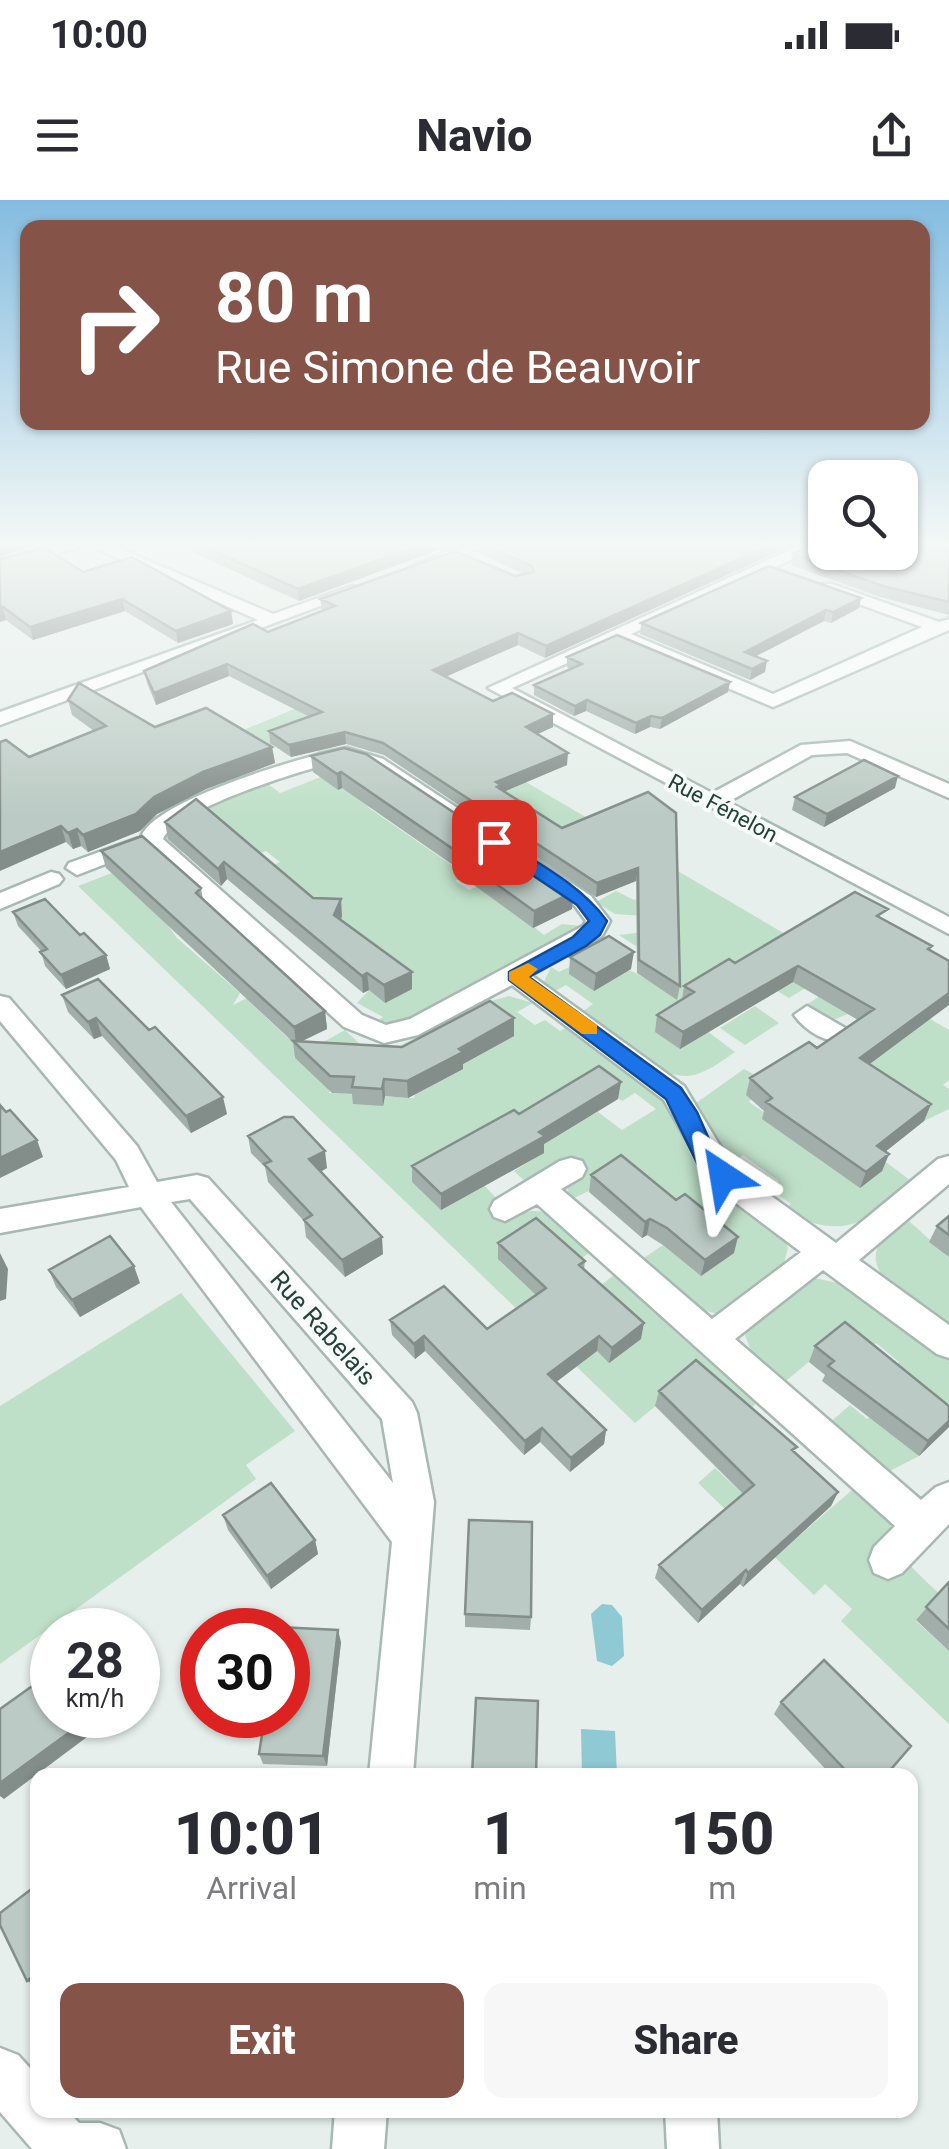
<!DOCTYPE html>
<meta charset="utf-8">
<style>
body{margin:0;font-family:Roboto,sans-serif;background:#f7f7f7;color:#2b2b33;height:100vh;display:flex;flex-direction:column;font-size:38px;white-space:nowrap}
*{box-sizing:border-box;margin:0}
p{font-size:32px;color:#7c7c81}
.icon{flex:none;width:55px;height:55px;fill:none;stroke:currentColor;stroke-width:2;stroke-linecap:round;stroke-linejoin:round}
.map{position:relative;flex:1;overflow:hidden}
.drawer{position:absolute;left:30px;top:1568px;width:888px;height:350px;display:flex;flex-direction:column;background:#fff;border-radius:20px;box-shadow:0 2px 8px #0004}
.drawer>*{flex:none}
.guide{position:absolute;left:20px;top:20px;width:910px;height:210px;border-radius:20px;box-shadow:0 2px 8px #0004;background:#855347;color:#fff;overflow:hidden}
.tools{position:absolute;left:808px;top:260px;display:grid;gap:20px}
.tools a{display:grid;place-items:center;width:110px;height:110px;border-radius:20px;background:#fff;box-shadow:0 2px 8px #0004;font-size:50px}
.speed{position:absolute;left:30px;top:1408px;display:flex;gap:20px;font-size:50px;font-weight:700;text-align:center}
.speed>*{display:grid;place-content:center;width:130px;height:130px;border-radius:50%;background:#fff;box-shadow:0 2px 8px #0004;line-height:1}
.speed small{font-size:25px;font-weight:400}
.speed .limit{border:15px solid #d22;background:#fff;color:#111}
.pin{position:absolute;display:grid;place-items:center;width:85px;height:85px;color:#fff;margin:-42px;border-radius:20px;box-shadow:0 5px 15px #0006}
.me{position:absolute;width:110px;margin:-55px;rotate:327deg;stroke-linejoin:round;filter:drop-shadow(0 0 8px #0008)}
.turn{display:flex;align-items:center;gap:35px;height:210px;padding:0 30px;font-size:45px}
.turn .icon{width:130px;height:130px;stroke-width:2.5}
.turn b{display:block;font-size:70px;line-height:85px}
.eta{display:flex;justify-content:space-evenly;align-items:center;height:170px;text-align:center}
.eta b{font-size:60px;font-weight:800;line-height:70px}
.primary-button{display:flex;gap:20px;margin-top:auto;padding:20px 30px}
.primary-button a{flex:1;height:115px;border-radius:20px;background:#855347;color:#fff;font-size:40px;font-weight:800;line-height:115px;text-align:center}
.primary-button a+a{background:#f7f7f7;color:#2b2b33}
.status{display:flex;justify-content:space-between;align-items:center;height:70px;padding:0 50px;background:#fff;direction:ltr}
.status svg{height:28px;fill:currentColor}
header{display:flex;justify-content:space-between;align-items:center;height:130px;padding:0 30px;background:#fff;font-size:45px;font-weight:800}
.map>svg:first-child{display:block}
.green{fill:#bfe0c8;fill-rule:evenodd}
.water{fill:#8ec9d4}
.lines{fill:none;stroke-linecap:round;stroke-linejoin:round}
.minor-casing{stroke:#a8b8b2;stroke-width:5}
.minor{fill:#fff;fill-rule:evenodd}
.wall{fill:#a1aea9}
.shaded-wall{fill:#838d89}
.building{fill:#bbcac4;stroke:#838d89;stroke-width:2.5}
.route{fill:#1a73e8;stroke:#114b97;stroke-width:2.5}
.slow{fill:#f59e0b}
.labels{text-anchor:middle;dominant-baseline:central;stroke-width:8;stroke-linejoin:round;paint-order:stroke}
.far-street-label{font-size:22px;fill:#24423a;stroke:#f7fbf9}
.street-label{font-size:25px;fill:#24423a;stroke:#f7fbf9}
</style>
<div class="status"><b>10:00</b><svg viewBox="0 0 49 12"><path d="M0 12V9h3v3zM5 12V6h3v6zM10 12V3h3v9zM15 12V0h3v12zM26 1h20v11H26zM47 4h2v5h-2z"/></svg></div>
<header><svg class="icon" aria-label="menu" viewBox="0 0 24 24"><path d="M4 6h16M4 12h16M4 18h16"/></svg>Navio<svg class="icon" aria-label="share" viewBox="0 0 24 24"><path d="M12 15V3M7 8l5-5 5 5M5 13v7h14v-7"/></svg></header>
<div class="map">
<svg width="949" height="1949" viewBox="0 0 949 1949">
<rect width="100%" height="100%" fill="#e6efeb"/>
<path class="green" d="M357,483L949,830V880L943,885L949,889V909L924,921L897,903L879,957L914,983C867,1022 844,1043 784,1010L791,1004L777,994L769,1000L763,994L779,981L743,955L726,967L707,935L696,903L744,869L767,881L749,902L778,922L866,822L848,814L828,822L803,807L840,783L807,787L789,798L776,790L707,831L735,852C722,861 704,875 687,876C657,878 604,831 579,814L593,804L566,785L550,794L543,784L551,767L559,772C587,756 620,762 646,779L666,766L619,735L643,732L644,716L615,714L596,702L616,691L634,700L652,690L391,544L371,553L362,547L389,524L320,553L306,544L287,540L261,550L147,570Z
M326,575L350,585L369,608L466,675L455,681L469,690L481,685L544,735L562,724L581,726L576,733L414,819L397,823L377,821L383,817L357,803L369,790L385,802L413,788L270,667L280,662L266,651C235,664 206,641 176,654L166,644L165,636L184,618L268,584L280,593Z
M120,658L177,738L240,793L233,805L259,792L255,807L288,838L301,832L308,838L301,842L307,849L294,857L309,871L320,844L345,830L363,847L335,866L329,893L414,898L419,872L396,848L420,835L452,860L470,843L483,853L503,842L493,815L480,804L509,796L533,803L517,812L535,825L545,820L560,831L567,827L664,900L695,963L708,978L783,1036L788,1048L782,1069L718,1114L691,1107L639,1061L669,1041L677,1056L701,1076L733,1053L597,987L570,1000L567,987L587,970L574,960L530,986L514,971L543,953L484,985L501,1003L492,1009L506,1021C546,996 562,1023 593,1050L571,1066L545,1104L584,1160L597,1151L610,1163L591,1093L618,1072L761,1198L741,1219L692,1176L635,1223L78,686L112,673L104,664ZM593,879L622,901L635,893L656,909L622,930L598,912L578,923Z
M755,806L779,823L745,845L720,828Z
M909,1021L949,1057V1131C928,1116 860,1078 879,1045C885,1036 900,1029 909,1021Z
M815,1078L846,1085L949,1158V1228L884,1175L899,1162L876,1143L861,1156L838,1138L782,1184L754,1159L745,1135L750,1124Z
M181,1093L295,1231L246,1265L256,1279L0,1464V1206Z
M850,1205L867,1219L875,1212L919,1256L886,1273L828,1224Z
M715,1268L793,1341L859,1284L891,1316C891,1352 916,1372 940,1394L916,1421L949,1451V1524L841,1421L852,1409L825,1384L814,1395L698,1283Z"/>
<path class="water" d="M602,1404L612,1405L622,1417L624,1456L612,1466L597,1461L591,1414Z
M581,1529L615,1531L617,1575H582Z"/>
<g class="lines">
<g class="minor-casing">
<path id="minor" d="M64,343H107L273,414L352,386L366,389L0,525V512L258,420L88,345L0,370V360Z
M468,343H491L426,369L412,366Z
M805,343L825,344L631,434L773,494L922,427L820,390V384H832L939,422L949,419V430L773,507L616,441L512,488L712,593L801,545L850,541L949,584V598L847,553L812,555L728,602L949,717V734L488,488Z
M347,548L383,559L591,696L610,721L602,736L531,775L684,886L734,969L836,1043L938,959L949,956V984L859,1060L949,1125V1158L937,1154L823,1070L735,1139L921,1300L936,1287L949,1282V1324L902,1373L888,1379L874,1373L869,1360L874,1347L895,1326L537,1004L505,1021L494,1017L490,1009L494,1001L560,961L571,958L582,961L586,969L582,977L561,989L712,1119L801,1052L712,985L664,900L512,785L418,835L384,843L344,827L147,648L77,675L66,668L69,663L141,637C153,600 308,555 347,548ZM346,560L369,567L575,706L586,721L583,726L410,819L386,825L362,815L163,639C175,609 312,566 346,560Z
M51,672L59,674L63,679L59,684L0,709V693Z
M0,796L9,798L137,946L157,982L197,975L208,978L412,1202L417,1213L434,1302L413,1575H369L392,1342L141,1007L0,1033V1009L129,987L116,960L0,821ZM190,999L382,1219L393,1283L171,1002Z
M807,806L845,828L849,834L845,840C827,845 805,830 794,815Z
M0,1848L18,1855L38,1877V1910H67L79,1923H100L119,1930L126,1949H32L0,1912Z
M335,1910H387L384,1949H332Z
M665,1910H717L719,1949H667Z"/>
</g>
<use href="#minor" class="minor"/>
</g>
<path class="wall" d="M191,343H457L299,401L192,352Z
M479,343H797L545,458L518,445L446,476L493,501L553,527L537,534L567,565L504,591L562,628L648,592L680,786L677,800L637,773L636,681L596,697L384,555L346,544L291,557L270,543L269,531L308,516L229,476L156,505L147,483L144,471L268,432L322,411L320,399L524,374L479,353Z
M949,350V415L880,397L791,365L793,354Z
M0,359L83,372L231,411L233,424L178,443L125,411L33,440L6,420L0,422Z
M861,398L859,408L831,423L824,421L755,456L765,472L750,480L640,434L641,423Z
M567,457L728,492L660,529L650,527L635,534L586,511L574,516L534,495V485L570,469L567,467Z
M68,500L155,527L272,547L275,563L206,589L157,614L140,631L88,652L81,646L73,649L66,642L29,557L94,531L72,515Z
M311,556L573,692L572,709L533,728L463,677V672L342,588L338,590L313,572Z
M895,588L824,627L792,610L795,597Z
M165,622L342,716L341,720L412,772V789L385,803L369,790L363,793L227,679L221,686L168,639Z
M101,651L201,688L203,700L325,811L327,829L302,841L402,847L514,836L463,864V869L408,898L385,896L383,906L353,904L352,894L332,893L295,858L293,842L106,668Z
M13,712L80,735L106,755L110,769L66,789L45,766L41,751L18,726Z
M884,720L869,864L931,904L924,921L885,952L889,954L882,971L860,988L762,919L764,911L746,895L750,878L817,848L858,820L793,782L680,849L655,832L657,815L682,800L684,786L735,763Z
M570,757L631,769L594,791L569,774Z
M62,795L227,914L191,933L102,836L94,839L68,812Z
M618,899L544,944V953L441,1010L412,982V966L519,914Z
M248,936L327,968L320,972L383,1054L345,1077L306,1037L304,1021L268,982L265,967L251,953Z
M591,975L734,1053L701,1076L663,1045L647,1035L642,1038L589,992Z
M949,1016V1057L929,1042L937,1026Z
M498,1043L585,1061L584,1069L641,1139L609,1163L597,1151L556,1182L606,1230L604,1244L570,1272L540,1242L524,1255L425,1151L415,1159L392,1135L390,1120L487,1129L536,1095L498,1059Z
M49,1070L140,1083L80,1117L56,1087Z
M815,1146L948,1228L919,1256L822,1181L825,1175L809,1162Z
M659,1191L794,1252L838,1292L831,1306L743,1387L740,1384L698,1423L655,1378L659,1365L743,1294L655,1206Z
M223,1315L315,1340L318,1354L271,1389L228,1330Z
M949,1382V1451L916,1420Z
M465,1414L531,1417L530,1430L465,1427Z
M341,1442L327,1566L263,1564L259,1554Z
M781,1502L886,1575H831L774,1514Z"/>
<path class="shaded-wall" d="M2,343H42L0,357V344Z
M426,343H457L299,401L298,389Z
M775,343H797L545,458L546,446Z
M861,398L859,408L831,423L833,412Z
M122,399L125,411L33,440L30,427Z
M3,407L6,420L0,422V408Z
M826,410L824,421L743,463L745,452Z
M231,411L233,424L178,443L176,431Z
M518,433V445L434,482L433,470Z
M767,461L765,472L750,480L752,469Z
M227,464L229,476L156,505L154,493Z
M730,482L728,492L660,529L662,518Z
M587,500L586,511L574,516L575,506Z
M553,514V527L525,540L526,527Z
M651,516L650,527L635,534L636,523Z
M345,532L346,544L291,557L289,545Z
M272,547L275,563L206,589L157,614L140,631L88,652L83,635L203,572Z
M568,553L567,565L501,593L496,582Z
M341,572L342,588L338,590L337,574Z
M898,576L895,588L824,627L827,614Z
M61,626L66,642L0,671V652Z
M77,629L81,646L73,649L68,633Z
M224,662L227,679L221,686L218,669Z
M638,668L636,681L596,697L597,683Z
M573,692L572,709L533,728L534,711Z
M341,699L342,716L336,732L334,715Z
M634,752L631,769L594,791L596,774Z
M106,755L110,769L66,789L61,775Z
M798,766L793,782L680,849L683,832Z
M412,772V789L385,803L384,785Z
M367,773L369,790L363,793L362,776Z
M949,793V805L855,875L860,858Z
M325,811L327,829L296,844L294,827Z
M96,818L102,836L94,839L88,822Z
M514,818V836L463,864V869L408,898L407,881Z
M384,879L385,896L383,906L382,889Z
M621,882L618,899L544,944V953L441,1010V994Z
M223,897L227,914L191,933L186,916Z
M931,904L924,921L871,963L877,946Z
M37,940L43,957L0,978V958Z
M325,951L327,968L311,977L309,959Z
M889,954L882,971L860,988L866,972Z
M650,1019L647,1035L642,1038L645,1022Z
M382,1037L383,1054L345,1077L342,1060Z
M738,1037L734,1053L701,1076L705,1060Z
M0,1053L8,1069L6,1099L0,1101Z
M134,1066L140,1083L80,1117L72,1100Z
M644,1123L641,1139L609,1163L612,1148Z
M424,1136L425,1151L415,1159L414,1144Z
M599,1136L597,1151L547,1189L548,1174Z
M949,1221V1227L919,1256L928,1241Z
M542,1228L540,1242L524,1255L525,1241Z
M606,1230L604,1244L570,1272L571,1258Z
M838,1292L831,1306L743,1387L748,1373Z
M315,1340L318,1354L271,1389L267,1376Z
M746,1370L740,1384L698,1423L702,1410Z
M338,1430L341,1442L327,1566L323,1556Z
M72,1515H81L77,1518L87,1537L4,1599L0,1596V1583Z
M38,1772V1786L27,1781Z"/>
<path class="building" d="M196,343H426L298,389Z
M481,343H775L546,446L518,433L433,470L493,501L512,493L553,514L526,527L568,553L496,582L501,585L497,587L562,628L648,592L676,613L680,786L639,760L638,668L597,683L383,543L345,532L289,545L269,531L322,512L227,464L154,493L144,471L253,424L268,432L335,406L320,399L455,351L515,376L534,372L532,366Z
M814,343H825V352H900V343H927L949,350V402L883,386L793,354Z
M45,348L83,372L132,357L231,411L176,431L122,399L30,427L3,407L0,408V359Z
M769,366L861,398L833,412L826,410L745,452L767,461L752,469L641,423Z
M617,435L730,482L662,518L651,516L636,523L587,500L575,506L534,485L582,464L567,457Z
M79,483L155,527L206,508L272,547L203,572L154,597L136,614L83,635L77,629L68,633L61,626L0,652V542L6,540L29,557L106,526L68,500Z
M344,548L366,554L573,692L534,711L463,660L466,658L341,572L337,574L311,556Z
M864,560L898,576L827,614L795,597Z
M196,599L313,698L341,699L334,715L412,772L384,785L367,773L362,776L224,662L218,669L165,622Z
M142,636L201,688L196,693L325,811L294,827L101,651Z
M855,692L888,709L877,716L932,746L928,749L949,761V793L860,858L931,904L877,946L889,954L866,972L766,902L772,898L750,878L809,842L817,848L874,809L798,766L683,832L657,815L694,792L684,786L729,759L735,763Z
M45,699L80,735L84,733L106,755L61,775L40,752L47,749L13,712Z
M609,736L634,752L596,774L570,757Z
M98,779L149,830L155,827L223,897L186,916L96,818L88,822L62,795Z
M490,801L514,818L459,849L463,852L407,881L384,879L382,889L352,887L354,877L330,876L293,841L402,847Z
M599,866L621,882L539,932L545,936L441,994L412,966L514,910L519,914Z
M0,905L6,912L10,910L37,940L0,958Z
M284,917H293L325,951L309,959L382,1037L342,1060L304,1020L312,1015L264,964L271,961L248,936Z
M621,955L676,1000L685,994L738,1037L705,1060L667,1028L650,1019L645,1022L591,975Z
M949,1016V1035L937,1026Z
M536,1018L585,1061L579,1065L644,1123L612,1148L599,1136L548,1174L606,1230L571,1258L542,1228L525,1241L424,1136L414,1144L390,1120L444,1086L487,1129L546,1088L498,1043Z
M110,1036L134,1066L72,1100L49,1070Z
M845,1122L949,1206V1221L928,1241L828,1166L834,1161L815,1146Z
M696,1160L797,1247L792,1250L838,1292L748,1373L746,1370L702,1410L659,1365L754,1285L659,1191Z
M271,1283L315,1340L267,1376L223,1315Z
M469,1320L532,1322L531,1417L465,1414Z
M949,1382V1429L926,1407Z
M278,1427L338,1430L323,1556L259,1554L265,1515H288V1430H278Z
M824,1460L911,1546L886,1575H850L781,1502Z
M52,1472V1515H72L78,1526L0,1583V1509Z
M476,1498L538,1501L536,1575H472Z
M38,1684V1772L27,1781L0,1725V1713Z"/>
<linearGradient id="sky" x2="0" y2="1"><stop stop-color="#84bce0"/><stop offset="0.56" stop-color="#f4f8f6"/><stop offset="1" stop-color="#f4f8f6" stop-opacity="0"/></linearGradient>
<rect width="949" height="616" fill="url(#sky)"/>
<path class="route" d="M489,639H500C538,663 581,685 607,721L600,735L586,746L529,777L681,888L697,912L716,955L734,976L731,982H715L698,965L666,899L509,780V772L573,737L589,721L577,705L489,646Z"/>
<path class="slow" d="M528,763L538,769L529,777L597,825V834H582L509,780V772Z"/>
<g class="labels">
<g class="far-street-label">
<text transform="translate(723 608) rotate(28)">Rue Fénelon</text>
</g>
<g class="street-label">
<text transform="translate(323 1128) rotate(48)">Rue Rabelais</text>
</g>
</g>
</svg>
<div class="tools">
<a><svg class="icon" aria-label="search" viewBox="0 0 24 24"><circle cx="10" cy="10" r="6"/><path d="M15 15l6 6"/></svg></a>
</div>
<div class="speed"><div>28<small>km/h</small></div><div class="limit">30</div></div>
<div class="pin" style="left:494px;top:642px;background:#d93025"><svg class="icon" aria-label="arrive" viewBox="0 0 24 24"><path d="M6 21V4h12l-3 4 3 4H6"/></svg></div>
<svg class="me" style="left:723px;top:976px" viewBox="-20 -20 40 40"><path d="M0-17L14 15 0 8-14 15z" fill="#1a73e8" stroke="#fff" stroke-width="4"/></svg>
<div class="guide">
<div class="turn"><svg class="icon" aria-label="right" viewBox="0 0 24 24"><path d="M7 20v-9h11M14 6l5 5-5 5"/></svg><div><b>80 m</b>Rue Simone de Beauvoir</div></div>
</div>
<section class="drawer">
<div class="eta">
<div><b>10:01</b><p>Arrival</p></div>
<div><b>1</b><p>min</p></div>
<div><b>150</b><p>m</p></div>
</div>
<div class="primary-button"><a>Exit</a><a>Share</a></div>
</section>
</div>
